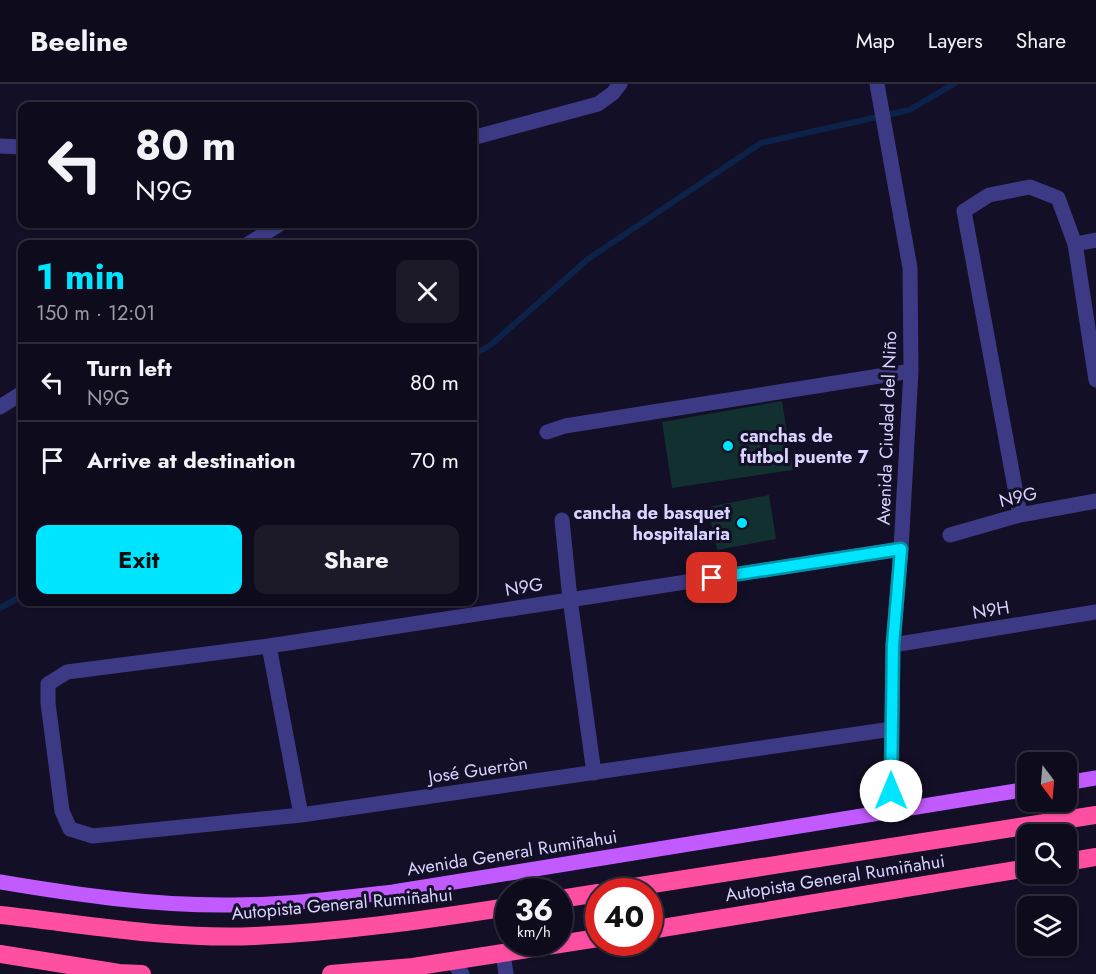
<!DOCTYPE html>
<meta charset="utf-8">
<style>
body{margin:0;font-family:Jost,sans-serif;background:#1c1929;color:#f1f3f6;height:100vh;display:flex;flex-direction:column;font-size:22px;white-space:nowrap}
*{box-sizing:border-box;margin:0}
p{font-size:20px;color:#9b9ba3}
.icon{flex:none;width:33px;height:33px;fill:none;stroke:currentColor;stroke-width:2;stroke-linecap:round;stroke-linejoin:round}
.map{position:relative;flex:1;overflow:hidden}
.side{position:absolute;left:18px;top:156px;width:459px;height:366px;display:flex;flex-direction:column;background:#0e0b1c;border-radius:12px;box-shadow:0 2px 4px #0004,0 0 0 2px #2e2b3b}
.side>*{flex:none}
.top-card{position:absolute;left:18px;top:18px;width:459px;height:126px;border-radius:12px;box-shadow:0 2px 4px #0004,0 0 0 2px #2e2b3b;background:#0e0b1c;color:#f1f3f6;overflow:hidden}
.needle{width:39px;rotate:164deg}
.fabs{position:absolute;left:1017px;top:668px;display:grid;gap:12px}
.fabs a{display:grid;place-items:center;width:60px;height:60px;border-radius:12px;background:#0e0b1c;box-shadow:0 2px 4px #0004,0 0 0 2px #2e2b3b;font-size:30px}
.speed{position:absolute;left:495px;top:794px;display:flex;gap:12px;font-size:30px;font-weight:700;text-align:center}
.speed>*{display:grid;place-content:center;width:78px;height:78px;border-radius:50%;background:#0e0b1c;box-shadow:0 2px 4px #0004,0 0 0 2px #2e2b3b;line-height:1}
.speed small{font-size:15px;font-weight:400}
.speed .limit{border:9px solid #d22;background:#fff;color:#111}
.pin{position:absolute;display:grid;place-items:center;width:51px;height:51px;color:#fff;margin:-26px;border-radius:12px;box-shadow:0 3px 9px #0006}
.me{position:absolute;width:66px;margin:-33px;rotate:0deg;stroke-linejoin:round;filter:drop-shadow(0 0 4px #0008)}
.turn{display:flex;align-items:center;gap:21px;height:126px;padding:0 18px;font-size:27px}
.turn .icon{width:78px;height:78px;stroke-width:2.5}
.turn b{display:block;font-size:42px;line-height:51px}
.round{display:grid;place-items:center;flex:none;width:63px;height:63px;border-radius:12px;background:#1c1929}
.summary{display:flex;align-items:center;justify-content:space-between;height:102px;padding:0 18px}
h1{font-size:36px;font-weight:700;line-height:45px;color:#00e5ff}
.action{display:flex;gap:12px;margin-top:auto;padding:12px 18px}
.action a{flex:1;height:69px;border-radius:12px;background:#00e5ff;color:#111;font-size:24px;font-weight:700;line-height:69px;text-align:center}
.action a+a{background:#1c1929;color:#f1f3f6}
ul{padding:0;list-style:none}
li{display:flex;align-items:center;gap:18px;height:78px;padding:0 18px;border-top:2px solid #2e2b3b}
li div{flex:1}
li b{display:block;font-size:22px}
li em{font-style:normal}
header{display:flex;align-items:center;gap:36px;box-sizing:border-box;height:84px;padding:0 30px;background:#0e0b1c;border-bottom:2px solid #2e2b3b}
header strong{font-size:28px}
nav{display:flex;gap:33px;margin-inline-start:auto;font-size:21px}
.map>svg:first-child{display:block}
.garden{fill:#12302f}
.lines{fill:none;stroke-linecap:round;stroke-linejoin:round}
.stream{stroke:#0c2248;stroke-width:6}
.minor{stroke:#3d3a85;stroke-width:15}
.major{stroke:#c25bff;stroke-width:15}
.highway{stroke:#ff4fa3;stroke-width:18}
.route-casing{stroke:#0095a6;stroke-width:15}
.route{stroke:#00e5ff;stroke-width:10}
.poi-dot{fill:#00e5ff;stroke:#130f26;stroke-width:2}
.labels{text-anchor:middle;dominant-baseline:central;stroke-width:6;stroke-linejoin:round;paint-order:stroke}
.street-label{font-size:18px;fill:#d9d4ff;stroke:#130f26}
.poi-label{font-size:18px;font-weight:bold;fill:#d9d4ff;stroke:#130f26;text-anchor:start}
</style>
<header>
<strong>Beeline</strong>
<nav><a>Map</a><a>Layers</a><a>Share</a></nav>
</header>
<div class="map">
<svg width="1096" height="890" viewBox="0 0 1096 890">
<rect width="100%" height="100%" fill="#130f26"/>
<path class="garden" d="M782,317L793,386L672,404L662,338Z
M769,411L776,455L717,466L708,423Z"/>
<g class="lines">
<path class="stream" d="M472,272L492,260L588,175L761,59L909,26L954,0
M0,524L22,512"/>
<path class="minor" d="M877,0L910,184L911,287L901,465L893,561L891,728
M472,54L598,20L613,9L620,0
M0,62L22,63
M248,160L280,140
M1075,160L1096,156
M0,323L22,309
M547,348L565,342L911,287
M1020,431L964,127L989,111L1030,103L1058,114L1075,160L1096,296
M562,436L570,515L594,689
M950,451L1020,431L1096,417
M893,561L1096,528
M269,562L301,731
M892,645L301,731L93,752L70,745L62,727L48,619V600L67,588L269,562L901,465
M503,869L506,890
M452,877L462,890"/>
<path class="major" d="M1066,699L1096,694
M0,798C77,811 155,822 233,821C287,821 340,814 393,808L1028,705"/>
<path class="highway" d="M1066,778L1096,773
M608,807L1096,731
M560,815L598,809
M0,831C84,840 170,856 255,852C340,848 425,836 508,823
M650,846L1028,784
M0,870L119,889L142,890
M331,890L413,883L598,854"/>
</g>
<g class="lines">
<g class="route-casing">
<path id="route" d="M712,494L901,465L893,561L891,707"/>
</g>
<use href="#route" class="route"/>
</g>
<g class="poi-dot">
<circle cx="728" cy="362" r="6"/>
<circle cx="742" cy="439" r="6"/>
</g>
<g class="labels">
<g class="street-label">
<text transform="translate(887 344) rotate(-88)">Avenida Ciudad del Niño</text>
<text transform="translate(1018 413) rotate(-13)">N9G</text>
<text transform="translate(524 503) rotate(-9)">N9G</text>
<text transform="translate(991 526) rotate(-9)">N9H</text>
<text transform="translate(478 686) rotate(-8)">José Guerròn</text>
<text transform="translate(512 769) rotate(-9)">Avenida General Rumiñahui</text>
<text transform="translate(835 794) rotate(-9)">Autopista General Rumiñahui</text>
<text transform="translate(342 820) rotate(-5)">Autopista General Rumiñahui</text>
</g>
<g class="poi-label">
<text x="740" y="352">canchas de<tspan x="740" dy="21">futbol puente 7</tspan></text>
<text x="730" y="429" text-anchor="end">cancha de basquet<tspan x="730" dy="21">hospitalaria</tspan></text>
</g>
</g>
</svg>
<div class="fabs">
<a><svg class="needle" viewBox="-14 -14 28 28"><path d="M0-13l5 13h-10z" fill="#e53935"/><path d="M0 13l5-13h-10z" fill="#9b9ba3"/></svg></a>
<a><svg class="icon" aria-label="search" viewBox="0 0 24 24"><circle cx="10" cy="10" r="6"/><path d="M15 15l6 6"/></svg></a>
<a><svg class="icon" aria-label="layers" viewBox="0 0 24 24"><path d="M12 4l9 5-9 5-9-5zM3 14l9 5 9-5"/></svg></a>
</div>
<div class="speed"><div>36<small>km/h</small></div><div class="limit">40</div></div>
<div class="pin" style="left:712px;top:494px;background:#d93025"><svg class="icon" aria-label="arrive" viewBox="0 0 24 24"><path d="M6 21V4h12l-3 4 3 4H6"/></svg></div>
<svg class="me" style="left:891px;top:707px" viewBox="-20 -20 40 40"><circle r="19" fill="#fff"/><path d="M0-13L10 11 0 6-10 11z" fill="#00e5ff"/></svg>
<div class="top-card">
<div class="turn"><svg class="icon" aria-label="left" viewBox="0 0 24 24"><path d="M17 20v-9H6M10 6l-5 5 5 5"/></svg><div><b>80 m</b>N9G</div></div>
</div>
<section class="side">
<div class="summary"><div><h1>1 min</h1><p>150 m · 12:01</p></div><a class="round"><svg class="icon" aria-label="close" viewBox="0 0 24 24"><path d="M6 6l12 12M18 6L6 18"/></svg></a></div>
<ul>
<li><svg class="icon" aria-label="left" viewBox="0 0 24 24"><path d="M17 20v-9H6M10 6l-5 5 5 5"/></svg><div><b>Turn left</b><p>N9G</p></div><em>80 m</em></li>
<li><svg class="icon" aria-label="arrive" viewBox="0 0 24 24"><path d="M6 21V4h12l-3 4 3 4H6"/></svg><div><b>Arrive at destination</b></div><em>70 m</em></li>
</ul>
<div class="action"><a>Exit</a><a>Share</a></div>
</section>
</div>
